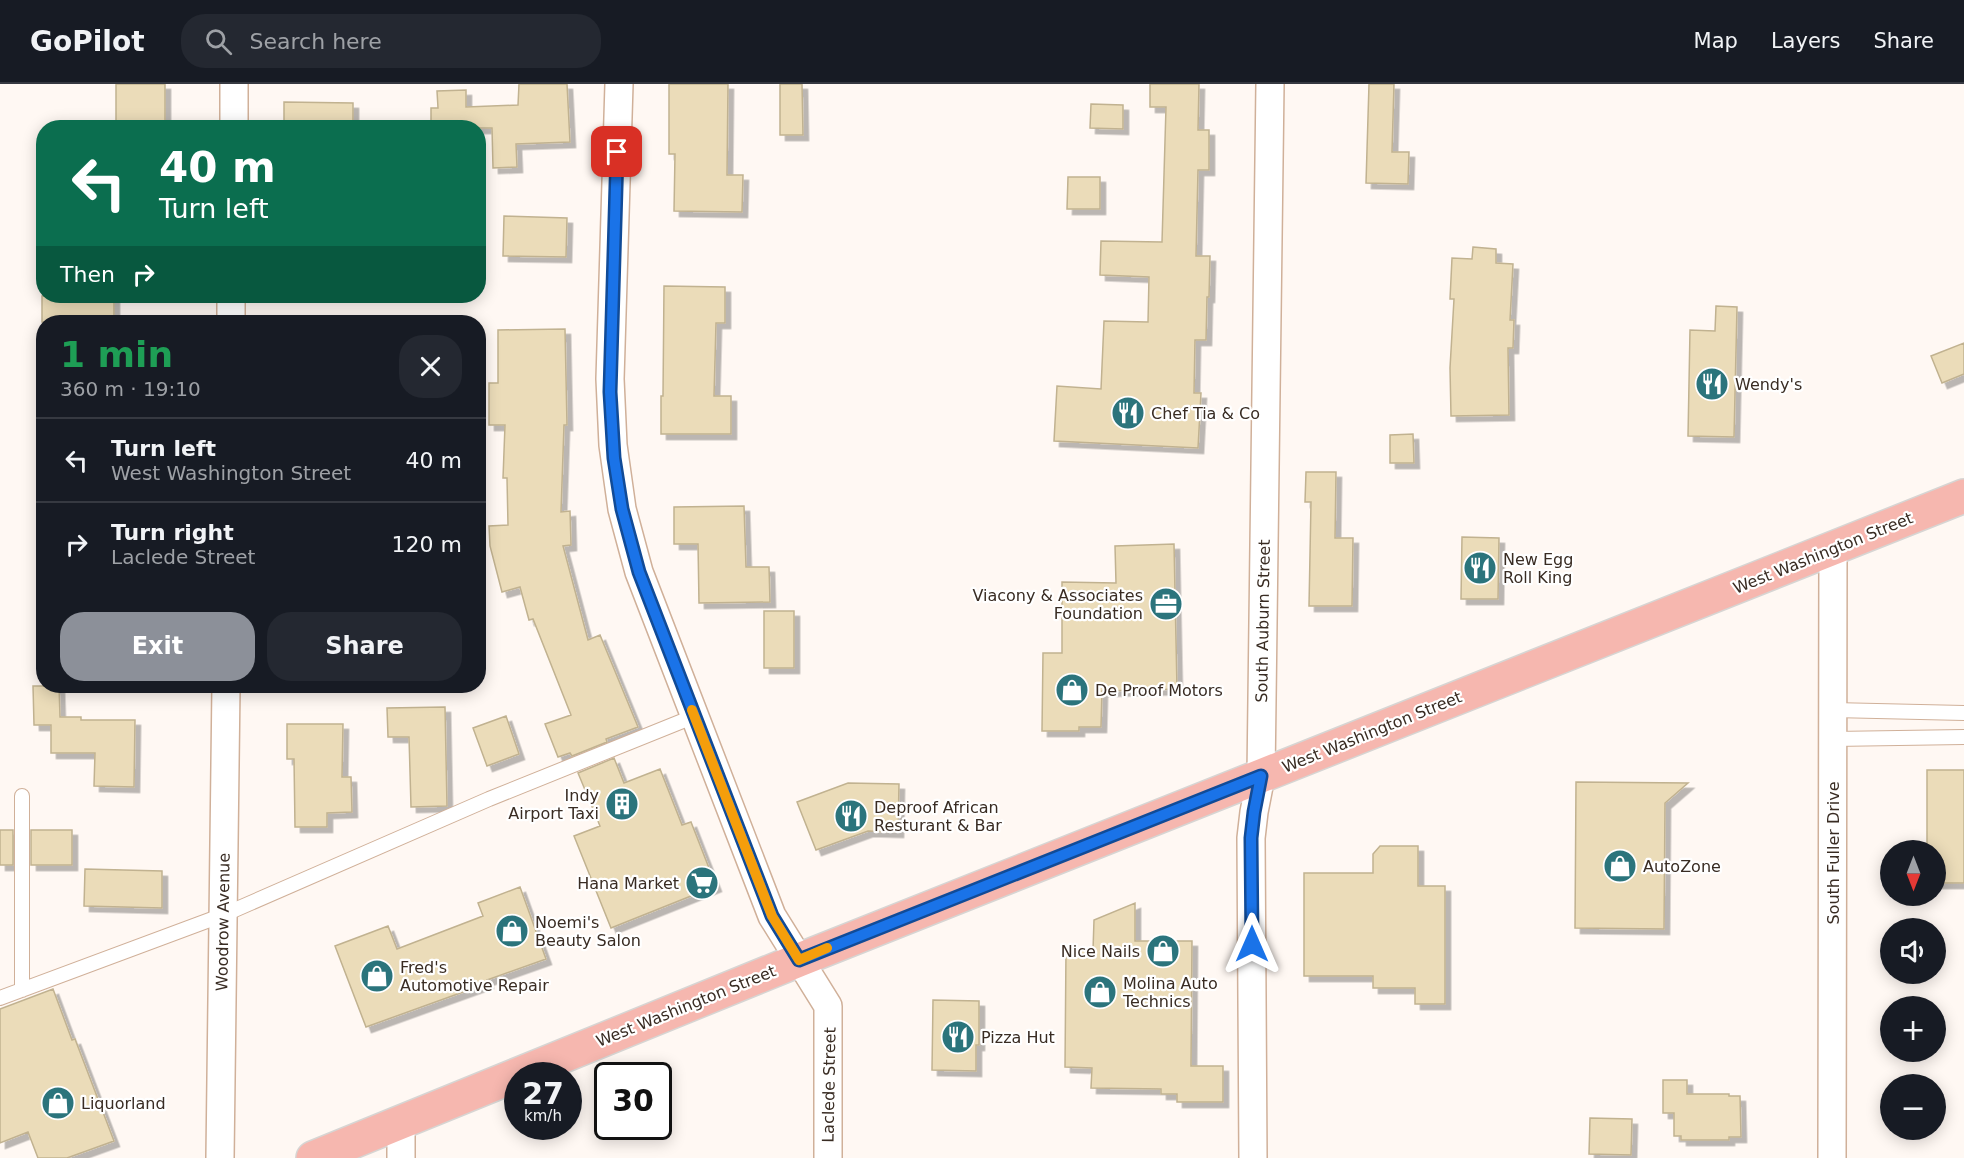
<!DOCTYPE html>
<meta charset="utf-8">
<style>
body{margin:0;font-family:"DejaVu Sans",sans-serif;background:#242831;color:#f1f3f6;height:100vh;display:flex;flex-direction:column;font-size:22px;white-space:nowrap}
*{box-sizing:border-box;margin:0}
p{font-size:20px;color:#9ea1a6}
.icon{flex:none;width:33px;height:33px;fill:none;stroke:currentColor;stroke-width:2;stroke-linecap:round;stroke-linejoin:round}
.map{position:relative;flex:1;overflow:hidden}
.sheet{position:absolute;left:36px;top:231px;width:450px;height:378px;display:flex;flex-direction:column;background:#171b24;border-radius:24px;box-shadow:0 3px 15px #0003}
.sheet>*{flex:none}
.hud{position:absolute;left:36px;top:36px;width:450px;height:183px;border-radius:24px;box-shadow:0 3px 15px #0003;background:#0b6e4f;color:#fff;overflow:hidden}
.needle{width:39px;rotate:180deg}
.tools{position:absolute;left:1880px;top:756px;display:grid;gap:12px}
.tools a{display:grid;place-items:center;width:66px;height:66px;border-radius:50%;background:#171b24;box-shadow:0 3px 15px #0003;font-size:30px}
.speed{position:absolute;left:504px;top:978px;display:flex;gap:12px;font-size:30px;font-weight:700;text-align:center}
.speed>*{display:grid;place-content:center;width:78px;height:78px;border-radius:50%;background:#171b24;box-shadow:0 3px 15px #0003;line-height:1}
.speed small{font-size:15px;font-weight:400}
.speed .limit{border:3px solid #111;border-radius:9px;background:#fff;color:#111}
.pin{position:absolute;display:grid;place-items:center;width:51px;height:51px;color:#fff;margin:-26px;border-radius:12px;box-shadow:0 3px 9px #0006}
.me{position:absolute;width:66px;margin:-33px;rotate:0deg;stroke-linejoin:round;filter:drop-shadow(0 0 4px #0008)}
.turn{display:flex;align-items:center;gap:21px;height:126px;padding:0 24px;font-size:27px}
.turn .icon{width:78px;height:78px;stroke-width:2.5}
.turn b{display:block;font-size:42px;line-height:51px}
.then{display:flex;align-items:center;height:57px;padding:0 24px;background:#0003;gap:12px;font-size:22px}
.round{display:grid;place-items:center;flex:none;width:63px;height:63px;border-radius:24px;background:#242831}
.summary{display:flex;align-items:center;justify-content:space-between;height:102px;padding:0 24px}
h1{font-size:36px;font-weight:800;line-height:45px;color:#1e9e55}
.cta{display:flex;gap:12px;margin-top:auto;padding:12px 24px}
.cta a{flex:1;height:69px;border-radius:24px;background:#8c9099;color:#fff;font-size:24px;font-weight:800;line-height:69px;text-align:center}
.cta a+a{background:#242831;color:#f1f3f6}
ul{padding:0;list-style:none}
li{display:flex;align-items:center;gap:18px;height:84px;padding:0 24px;border-top:2px solid #363941}
li div{flex:1}
li b{display:block;font-size:22px}
li em{font-style:normal}
header{display:flex;align-items:center;gap:36px;box-sizing:border-box;height:84px;padding:0 30px;background:#171b24;border-bottom:2px solid #363941}
header strong{font-size:28px}
nav{display:flex;gap:33px;margin-inline-start:auto;font-size:21px}
.search{width:420px;height:54px;background:#242831;display:flex;align-items:center;gap:15px;box-sizing:border-box;padding:0 21px;border-radius:24px;color:#9ea1a6;font-size:22px}
.map>svg:first-child{display:block}
.building{fill:#ebdcb9;stroke:#c1b290;stroke-width:1.5;filter:url(#shadow)}
.lines{fill:none;stroke-linecap:round;stroke-linejoin:round}
.lane-casing{stroke:#d0b099;stroke-width:16}
.street-casing{stroke:#d0b099;stroke-width:30}
.primary-casing{stroke:#d7d5d3;stroke-width:36}
.lane{stroke:#fff;stroke-width:14}
.street{stroke:#fff;stroke-width:27}
.primary{stroke:#f6b7af;stroke-width:33}
.route-casing{stroke:#114b97;stroke-width:15}
.route{stroke:#1a73e8;stroke-width:10}
.slow{stroke:#f59e0b;stroke-width:10}
.labels{text-anchor:middle;dominant-baseline:central;stroke-width:4.5;stroke-linejoin:round;paint-order:stroke}
.poi-label{font-size:16px;fill:#392c23;stroke:#fff;text-anchor:start}
.street-label{font-size:16px;fill:#392c23;stroke:#fff}
</style>
<header>
<strong>GoPilot</strong>
<div class="search"><svg class="icon" aria-label="search" viewBox="0 0 24 24"><circle cx="10" cy="10" r="6"/><path d="M15 15l6 6"/></svg>Search here</div>
<nav><a>Map</a><a>Layers</a><a>Share</a></nav>
</header>
<div class="map">
<svg width="1964" height="1074" viewBox="0 0 1964 1074">
<defs>
<filter id="shadow"><feDropShadow dx="5.5" dy="5.5" stdDeviation="0" flood-color="#0004"/></filter>
</defs>
<rect width="100%" height="100%" fill="#fff8f3"/>
<path class="building" d="M116,0H165V44H116Z
M519,0H567L570,58L516,60L517,83L493,84L492,44H431V24H438L437,7L466,6V23L518,21Z
M669,0H728L727,91H743L742,128L674,127L675,70H669Z
M780,0H802L803,51H780Z
M1150,0H1199L1198,46H1209V86H1198L1196,172H1210L1209,213H1207L1206,256H1195L1194,309H1201L1198,364L1054,357L1057,302L1101,305L1104,237L1148,238L1149,193L1100,191L1101,157L1162,158L1166,23H1150Z
M1369,0H1394L1392,68H1409L1408,100L1366,99Z
M284,18L353,19V42H340V44H284Z
M1091,20L1123,21V45L1090,44Z
M1068,93H1100V125H1067Z
M504,132L567,134L566,173L503,172Z
M1473,163L1496,165V179L1513,180L1510,236H1514L1513,264H1508L1509,331L1451,332L1450,284L1454,215H1450L1452,174L1472,175Z
M664,202L725,203V239H716L714,312H731V350H661V312H663Z
M42,212H114V238H42Z
M1716,222L1737,223L1734,353L1688,352L1690,246L1715,247Z
M565,245L567,341H564L561,428L570,427L571,461L563,462L588,556L600,551L638,643L606,655L607,658L572,672L570,669L558,673L545,640L571,631L533,535L529,536L520,503L502,508L490,462L489,442L508,441L507,394H503L505,341H489V299H498V246Z
M1964,259V290L1942,299L1931,272Z
M1413,350L1414,379H1390V351Z
M1306,388H1336L1335,454H1353L1352,522H1309L1311,418H1305Z
M744,422L746,483H769L770,518L699,519L698,460H674V423Z
M1462,453L1499,454L1498,515H1461Z
M1174,460L1177,605L1102,607L1101,643H1079V647H1042L1043,569H1062V498L1116,499L1115,462Z
M764,527H794V584H764Z
M33,602H59L60,633H81V636H135L134,703L94,702L95,669H51V641H34Z
M445,623L447,722L411,723L409,653H388L387,624Z
M506,632L519,670L487,682L473,644Z
M287,640H343L342,693H351L352,728L327,729V743H295L294,675H287Z
M614,674L624,699L660,685L682,741L691,738L716,802L611,844L574,752L600,742L578,689Z
M1927,686H1964V799H1935V766H1927Z
M1576,698L1688,699L1665,719L1664,845L1575,844Z
M848,699L899,700L898,748L868,747L816,766L797,718Z
M0,746H13V781H0Z
M31,746H72V781H31Z
M1380,762H1418V802H1445V920H1415V904H1373V892H1304V789H1373V770Z
M85,785L162,787V824L84,822Z
M520,803L546,875L487,896L488,899L366,943L335,862L388,842L397,865L483,832L478,819Z
M1135,819V857H1192L1191,982H1223V1018H1177V1010H1161V1005L1091,1004L1092,984L1065,983L1066,866H1093L1094,836Z
M53,905L72,956L75,955L114,1057L67,1074H38L28,1048L0,1059V925Z
M933,916L979,917V961H976V987L932,986Z
M1663,996H1687V1010H1729V1012H1740L1741,1053H1729V1056H1681V1052H1674V1029H1663Z
M1590,1034L1632,1035L1631,1071L1589,1070Z"/>
<g class="lines">
<g class="lane-casing">
<path id="lane" d="M1833,626L1964,629
M1833,655L1964,653
M22,712V906
M0,914L223,831L489,715L695,632"/>
</g>
<g class="street-casing">
<path id="street" d="M619,0L610,295L613,361L622,425L639,488L772,832L828,922V1074
M234,44V0
M231,238V212
M220,1074L226,602
M401,1074V1039
M1253,1074L1251,754L1254,728L1261,692L1270,0
M1832,1074L1833,464"/>
</g>
<g class="primary-casing">
<path id="primary" d="M313,1074L799,876L1964,412"/>
</g>
<use href="#lane" class="lane"/>
<use href="#street" class="street"/>
<use href="#primary" class="primary"/>
</g>
<g class="lines">
<g class="route-casing">
<path id="route" d="M617,68L610,308L614,374L622,425L639,488L772,832L799,876L1261,692L1254,728L1251,754L1252,860"/>
</g>
<use href="#route" class="route"/>
<path class="slow" d="M692,626L772,832L799,876L827,864"/>
</g>
<defs>
<g id="restaurant-disc" transform="scale(1.725)"><circle r="9.5" fill="#2b747c" stroke="#fff"/><path d="M-5-6h1v4h1v-4h1v4h1v-4h1v5L-1.5 .5V6h-2V.5L-5-1ZM5-6V6H3V1.5H1.5Q1.5-4 5-6Z" fill="#fff"/></g>
<g id="office-disc" transform="scale(1.725)"><circle r="9.5" fill="#2b747c" stroke="#fff"/><path d="M-6-3h4V-5.5h4V-3h4V5H-6ZM-1-4.5V-3h2v-1.5ZM-6 0V1H6V0Z" fill="#fff"/></g>
<g id="shop-disc" transform="scale(1.725)"><circle r="9.5" fill="#2b747c" stroke="#fff"/><path d="M-5-2.5h2.3a2.7 3.5 0 0 1 5.4 0H5L5.5 6h-11ZM-1.5-2.5h3a1.5 2.3 0 0 0-3 0Z" fill="#fff"/></g>
<g id="building-disc" transform="scale(1.725)"><circle r="9.5" fill="#2b747c" stroke="#fff"/><path d="M-4-6H4V6H1V3H-1V6H-4ZM-2.5-4.3h1.7v1.8h-1.7ZM.8-4.3h1.7v1.8H.8ZM-2.5-1h1.7V.8h-1.7ZM.8-1h1.7V.8H.8Z" fill="#fff"/></g>
<g id="supermarket-disc" transform="scale(1.725)"><circle r="9.5" fill="#2b747c" stroke="#fff"/><path d="M-6-5.5h2.5l.6 2H6L4.5 2H-2.5L-4.4-4H-6ZM-1.5 3.2a1.3 1.3 0 1 0 .1 0ZM3 3.2a1.3 1.3 0 1 0 .1 0Z" fill="#fff"/></g>
</defs>
<g fill-rule="evenodd">
<use href="#restaurant-disc" x="1712" y="300"/>
<use href="#restaurant-disc" x="1128" y="329"/>
<use href="#restaurant-disc" x="1480" y="484"/>
<use href="#office-disc" x="1166" y="520"/>
<use href="#shop-disc" x="1072" y="606"/>
<use href="#building-disc" x="622" y="720"/>
<use href="#restaurant-disc" x="851" y="732"/>
<use href="#shop-disc" x="1620" y="782"/>
<use href="#supermarket-disc" x="702" y="799"/>
<use href="#shop-disc" x="512" y="847"/>
<use href="#shop-disc" x="1163" y="867"/>
<use href="#shop-disc" x="377" y="892"/>
<use href="#shop-disc" x="1100" y="908"/>
<use href="#restaurant-disc" x="958" y="953"/>
<use href="#shop-disc" x="58" y="1019"/>
</g>
<g class="labels">
<g class="poi-label">
<text x="1735" y="300">Wendy's</text>
<text x="1151" y="329">Chef Tia &amp; Co</text>
<text x="1503" y="475">New Egg<tspan x="1503" dy="18">Roll King</tspan></text>
<text x="1143" y="511" text-anchor="end">Viacony &amp; Associates<tspan x="1143" dy="18">Foundation</tspan></text>
<text x="1095" y="606">De Proof Motors</text>
<text x="599" y="711" text-anchor="end">Indy<tspan x="599" dy="18">Airport Taxi</tspan></text>
<text x="874" y="723">Deproof African<tspan x="874" dy="18">Resturant &amp; Bar</tspan></text>
<text x="1643" y="782">AutoZone</text>
<text x="679" y="799" text-anchor="end">Hana Market</text>
<text x="535" y="838">Noemi's<tspan x="535" dy="18">Beauty Salon</tspan></text>
<text x="1140" y="867" text-anchor="end">Nice Nails</text>
<text x="400" y="883">Fred's<tspan x="400" dy="18">Automotive Repair</tspan></text>
<text x="1123" y="899">Molina Auto<tspan x="1123" dy="18">Technics</tspan></text>
<text x="981" y="953">Pizza Hut</text>
<text x="81" y="1019">Liquorland</text>
</g>
<g class="street-label">
<text transform="translate(1823 469) rotate(-22)">West Washington Street</text>
<text transform="translate(1263 537) rotate(-89)">South Auburn Street</text>
<text transform="translate(1372 648) rotate(-22)">West Washington Street</text>
<text transform="translate(1833 769) rotate(-90)">South Fuller Drive</text>
<text transform="translate(223 838) rotate(-89)">Woodrow Avenue</text>
<text transform="translate(686 922) rotate(-22)">West Washington Street</text>
<text transform="translate(829 1001) rotate(-89)">Laclede Street</text>
</g>
</g>
</svg>
<div class="tools">
<a><svg class="needle" viewBox="-14 -14 28 28"><path d="M0-13l5 13h-10z" fill="#e53935"/><path d="M0 13l5-13h-10z" fill="#9ea1a6"/></svg></a>
<a><svg class="icon" aria-label="sound" viewBox="0 0 24 24"><path d="M4 9h4l5-4v14l-5-4H4zM17 9q2 3 0 6"/></svg></a>
<a>+</a>
<a>−</a>
</div>
<div class="speed"><div>27<small>km/h</small></div><div class="limit">30</div></div>
<div class="pin" style="left:617px;top:68px;background:#d93025"><svg class="icon" aria-label="arrive" viewBox="0 0 24 24"><path d="M6 21V4h12l-3 4 3 4H6"/></svg></div>
<svg class="me" style="left:1252px;top:860px" viewBox="-20 -20 40 40"><path d="M0-17L14 15 0 8-14 15z" fill="#1a73e8" stroke="#fff" stroke-width="4"/></svg>
<div class="hud">
<div class="turn"><svg class="icon" aria-label="left" viewBox="0 0 24 24"><path d="M17 20v-9H6M10 6l-5 5 5 5"/></svg><div><b>40 m</b>Turn left</div></div>
<div class="then">Then<svg class="icon" aria-label="right" viewBox="0 0 24 24"><path d="M7 20v-9h11M14 6l5 5-5 5"/></svg></div>
</div>
<section class="sheet">
<div class="summary"><div><h1>1 min</h1><p>360 m · 19:10</p></div><a class="round"><svg class="icon" aria-label="close" viewBox="0 0 24 24"><path d="M6 6l12 12M18 6L6 18"/></svg></a></div>
<ul>
<li><svg class="icon" aria-label="left" viewBox="0 0 24 24"><path d="M17 20v-9H6M10 6l-5 5 5 5"/></svg><div><b>Turn left</b><p>West Washington Street</p></div><em>40 m</em></li>
<li><svg class="icon" aria-label="right" viewBox="0 0 24 24"><path d="M7 20v-9h11M14 6l5 5-5 5"/></svg><div><b>Turn right</b><p>Laclede Street</p></div><em>120 m</em></li>
</ul>
<div class="cta"><a>Exit</a><a>Share</a></div>
</section>
</div>
